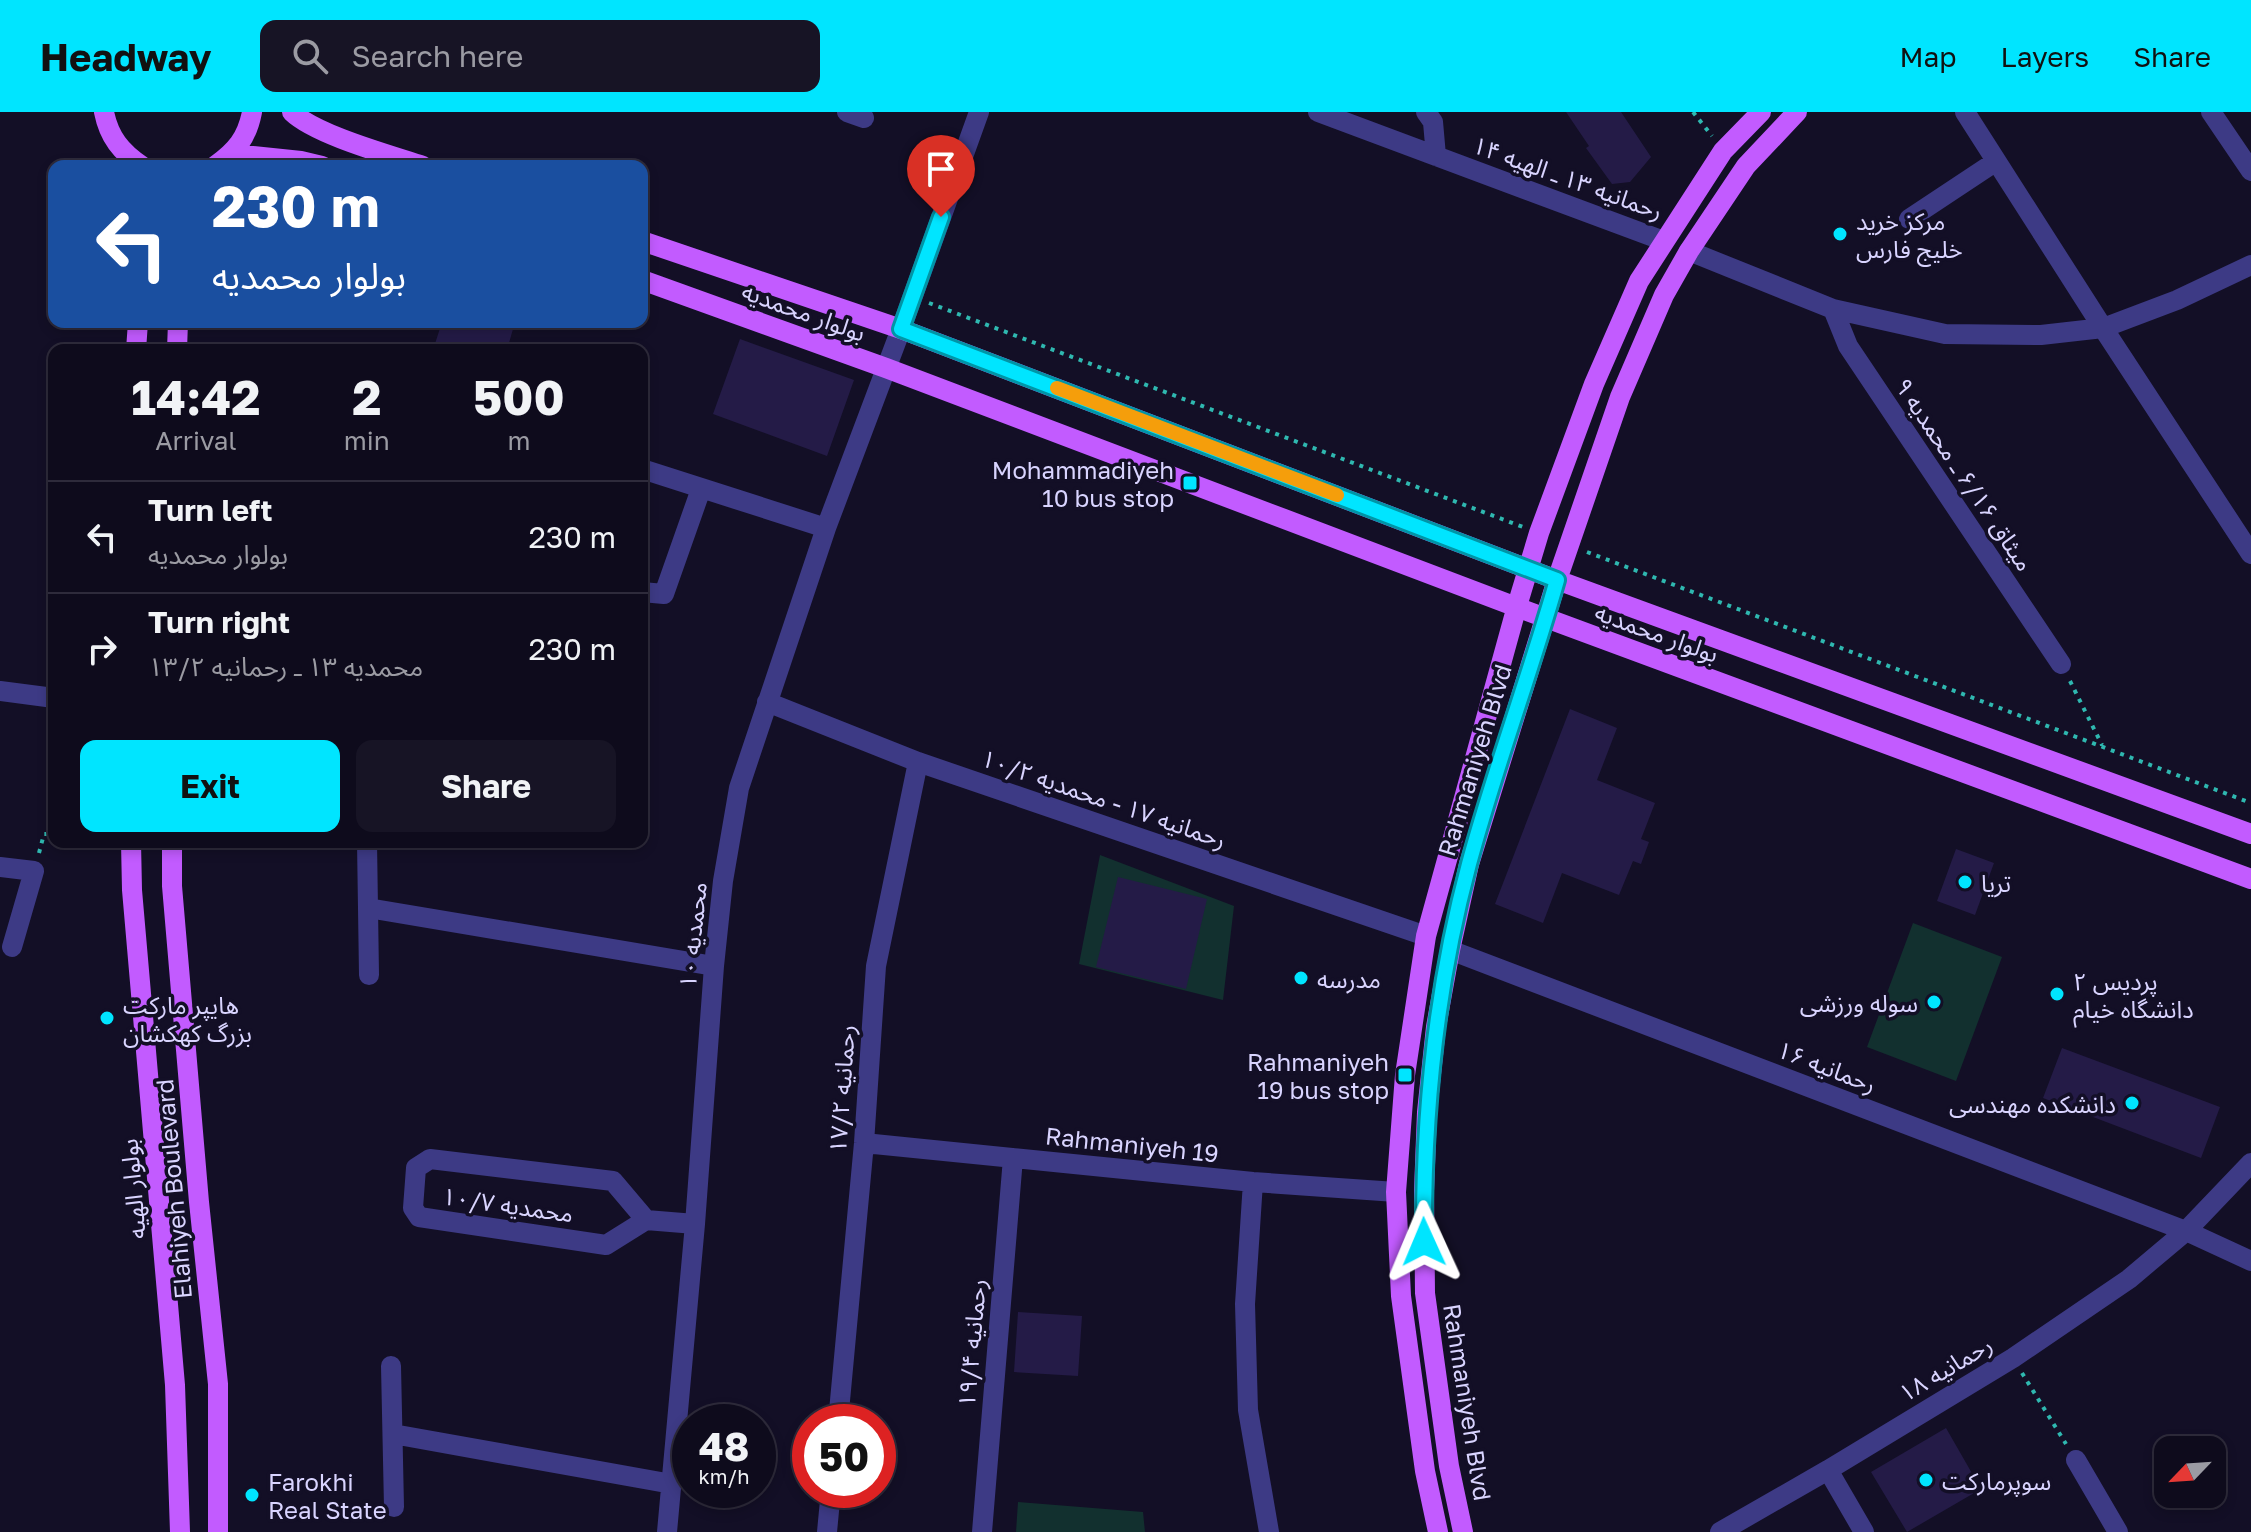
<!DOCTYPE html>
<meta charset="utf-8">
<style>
body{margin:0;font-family:"Golos Text","Noto Sans Arabic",sans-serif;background:#171425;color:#f1f3f6;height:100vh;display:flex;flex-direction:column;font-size:30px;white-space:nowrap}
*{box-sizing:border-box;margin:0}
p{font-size:26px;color:#9b9ba3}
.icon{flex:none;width:44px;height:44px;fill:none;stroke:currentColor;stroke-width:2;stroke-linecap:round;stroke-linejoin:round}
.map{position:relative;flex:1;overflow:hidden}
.sheet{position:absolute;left:48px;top:232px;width:600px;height:504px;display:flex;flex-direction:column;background:#0e0b1c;border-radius:16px;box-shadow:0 4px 12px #0003,0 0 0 2px #2e2b3b}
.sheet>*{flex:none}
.hud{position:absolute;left:48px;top:48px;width:600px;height:168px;border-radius:16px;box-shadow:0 4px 12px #0003,0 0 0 2px #2e2b3b;background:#1a4fa0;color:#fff;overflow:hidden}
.needle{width:52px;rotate:245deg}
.controls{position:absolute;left:2154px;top:1324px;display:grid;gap:16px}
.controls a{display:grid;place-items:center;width:72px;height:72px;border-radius:16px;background:#0e0b1c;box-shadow:0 4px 12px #0003,0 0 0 2px #2e2b3b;font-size:40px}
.speed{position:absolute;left:672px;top:1292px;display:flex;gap:16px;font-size:40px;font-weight:700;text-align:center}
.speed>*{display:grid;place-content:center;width:104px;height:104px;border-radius:50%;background:#0e0b1c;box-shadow:0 4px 12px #0003,0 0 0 2px #2e2b3b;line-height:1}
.speed small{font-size:20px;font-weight:400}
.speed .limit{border:12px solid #d22;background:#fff;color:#111}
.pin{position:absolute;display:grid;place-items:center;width:68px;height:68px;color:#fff;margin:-82px -34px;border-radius:50% 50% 50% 0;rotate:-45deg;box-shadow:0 0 8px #0007}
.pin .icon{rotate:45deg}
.me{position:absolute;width:88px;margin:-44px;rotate:359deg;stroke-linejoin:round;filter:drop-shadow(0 0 6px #0008)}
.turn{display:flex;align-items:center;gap:28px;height:168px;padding:0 32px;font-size:36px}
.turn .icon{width:104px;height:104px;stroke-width:2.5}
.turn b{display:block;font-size:56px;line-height:68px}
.eta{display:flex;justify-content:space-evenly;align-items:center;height:136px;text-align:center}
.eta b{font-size:48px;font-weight:700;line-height:56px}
.primary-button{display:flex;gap:16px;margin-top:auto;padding:16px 32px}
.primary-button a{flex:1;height:92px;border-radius:16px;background:#00e5ff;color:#111;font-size:32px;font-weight:700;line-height:92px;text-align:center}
.primary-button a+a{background:#171425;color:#f1f3f6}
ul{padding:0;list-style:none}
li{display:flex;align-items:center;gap:24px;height:112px;padding:0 32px;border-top:2px solid #2e2b3b}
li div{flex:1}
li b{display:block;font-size:30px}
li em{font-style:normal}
header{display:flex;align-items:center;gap:48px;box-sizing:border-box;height:112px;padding:0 40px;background:#00e5ff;color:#111}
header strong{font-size:38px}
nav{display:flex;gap:44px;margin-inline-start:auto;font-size:28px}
.search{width:560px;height:72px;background:#171425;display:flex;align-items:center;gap:20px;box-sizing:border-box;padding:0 28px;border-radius:16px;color:#9b9ba3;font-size:30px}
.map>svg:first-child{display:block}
.green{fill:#12302f}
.building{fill:#241b47}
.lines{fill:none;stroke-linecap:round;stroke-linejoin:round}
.path{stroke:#2fb8b0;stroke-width:4;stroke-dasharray:4 6;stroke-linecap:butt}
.minor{stroke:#3d3a85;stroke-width:20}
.major{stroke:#c25bff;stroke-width:20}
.route-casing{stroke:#0095a6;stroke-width:20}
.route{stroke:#00e5ff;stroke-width:14}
.slow{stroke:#f59e0b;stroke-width:14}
.poi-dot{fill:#00e5ff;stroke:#130f26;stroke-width:3}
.labels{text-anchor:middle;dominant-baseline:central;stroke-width:7;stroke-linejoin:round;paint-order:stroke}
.street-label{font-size:24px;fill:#d9d4ff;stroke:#130f26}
.poi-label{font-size:24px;fill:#d9d4ff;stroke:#130f26;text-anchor:start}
</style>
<header>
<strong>Headway</strong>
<div class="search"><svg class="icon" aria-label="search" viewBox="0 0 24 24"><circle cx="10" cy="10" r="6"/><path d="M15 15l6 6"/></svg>Search here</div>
<nav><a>Map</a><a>Layers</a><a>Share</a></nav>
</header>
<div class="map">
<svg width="2251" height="1420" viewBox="0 0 2251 1420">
<rect width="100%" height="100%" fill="#130f26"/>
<path class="green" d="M1100,743L1234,794L1223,888L1079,852Z
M1913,811L2002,845L1956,969L1867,935Z
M1018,1390L1143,1400L1145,1420H1016Z"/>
<path class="building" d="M1566,0H1621L1651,45L1630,70L1612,72L1586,36L1589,34Z
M442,210H515L507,238H433Z
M740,227L854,268L827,344L713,302Z
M1570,597L1617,616L1597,668L1655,691L1641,727L1649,730L1641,752L1633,749L1619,783L1562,761L1543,811L1495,792Z
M1956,737L1994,751L1975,803L1937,789Z
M1118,765L1207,787L1186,877L1096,855Z
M2062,936L2220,995L2201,1046L2043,986Z
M1018,1200L1082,1204L1078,1264L1014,1260Z
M1946,1316L1981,1377L1907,1420L1871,1360Z"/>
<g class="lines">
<path class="path" d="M1693,0L1712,24
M929,191L1523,415
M1587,440L2251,691
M2070,569L2102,633
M39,741L44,722H54
M2022,1261L2066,1332"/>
<path class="minor" d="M847,0L864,6
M1318,0L1664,129
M1426,0L1433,10L1436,44
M1965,0L2103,216L2251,442
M2211,0L2251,59
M1909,107L1995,50
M1689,139L1833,197L1945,222L2041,223L2103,216L2177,188L2251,153
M1833,197L1848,234L2061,552
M642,357L826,416
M642,480L664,482L701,377
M0,579L54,586
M767,590L918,650L1426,824
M367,730L369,863
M0,755L34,759L12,835
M368,796L714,854
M1450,838L2186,1119L2251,1149
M864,1031L1253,1070L1396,1080
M1253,1070L1245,1192L1248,1298L1269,1420
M646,1108L606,1133L419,1105L413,1096L416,1056L430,1047L613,1069L646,1108L695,1112
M391,1254L394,1395
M838,1310L864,1031L876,854L918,650
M393,1322L672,1372
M2076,1348L2118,1420
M1828,1358L1864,1420
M667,1420L695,1112L714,854L723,769L739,676L826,416L901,217L979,0
M827,1420L831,1378
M982,1420L1013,1046
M1720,1420L1828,1358L2013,1246L2129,1167L2186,1119L2251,1051"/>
<path class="major" d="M104,0C109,25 121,40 142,54
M292,0C316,23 390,43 423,54
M233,42L301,49L322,54
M215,54C236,39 247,26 252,0
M642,129L901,217L1557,468L2251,722
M642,168L886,256L1527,499L2251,767
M136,238L138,210
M177,238L178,210
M131,730L132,778L175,1273L180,1420
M172,730V774L199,1090L218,1272V1420
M1438,1420L1425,1359L1401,1184L1396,1080L1405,963L1426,824L1517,494L1539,421L1594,272L1639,169L1723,39L1761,0
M1463,1420L1449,1354L1425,1181L1424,1079L1427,1000L1436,915L1450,838L1469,752L1557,468L1620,285L1664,183L1689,139L1746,54L1797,0"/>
</g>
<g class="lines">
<g class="route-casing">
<path id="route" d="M941,105L901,217L1557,468C1530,563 1495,656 1469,752C1436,875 1423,1002 1424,1130"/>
</g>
<use href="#route" class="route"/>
<path class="slow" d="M1057,276L1337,383"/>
</g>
<g class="poi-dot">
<circle cx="1840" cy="122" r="8"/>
<rect x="1182" y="363" width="16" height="16" rx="4"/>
<circle cx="1965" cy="770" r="8"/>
<circle cx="1301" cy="866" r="8"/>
<circle cx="2057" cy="882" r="8"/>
<circle cx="1934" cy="890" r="8"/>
<circle cx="107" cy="906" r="8"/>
<rect x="1397" y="955" width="16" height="16" rx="4"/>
<circle cx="2132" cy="991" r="8"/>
<circle cx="1926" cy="1368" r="8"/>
<circle cx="252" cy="1383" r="8"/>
</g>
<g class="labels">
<g class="street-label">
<text transform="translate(1568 65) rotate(20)">رحمانیه ۱۳ ـ الهیه ۱۴</text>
<text transform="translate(804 199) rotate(20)">بولوار محمدیه</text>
<text transform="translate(1965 362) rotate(56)">میثاق ۶/۱۶ ـ محمدیه ۹</text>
<text transform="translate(1657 520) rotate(20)">بولوار محمدیه</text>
<text transform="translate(1474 648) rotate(-73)">Rahmaniyeh Blvd</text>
<text transform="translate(1104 686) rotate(19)">رحمانیه ۱۷ - محمدیه ۱۰/۲</text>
<text transform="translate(692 823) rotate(-84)">محمدیه ۱۰</text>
<text transform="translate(1827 954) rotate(21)">رحمانیه ۱۶</text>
<text transform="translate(841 977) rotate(-86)">رحمانیه ۱۷/۲</text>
<text transform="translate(1132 1032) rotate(6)">Rahmaniyeh 19</text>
<text transform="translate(132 1077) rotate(-95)">بولوار الهیه</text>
<text transform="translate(173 1077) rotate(-95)">Elahiyeh Boulevard</text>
<text transform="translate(508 1092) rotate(8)">محمدیه ۱۰/۷</text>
<text transform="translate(971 1231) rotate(-85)">رحمانیه ۱۹/۴</text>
<text transform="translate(1945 1256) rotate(-31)">رحمانیه ۱۸</text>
<text transform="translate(1468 1290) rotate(81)">Rahmaniyeh Blvd</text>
</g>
<g class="poi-label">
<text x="1856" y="108">مرکز خرید<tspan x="1856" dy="28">خلیج فارس</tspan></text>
<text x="1174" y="357" text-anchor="end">Mohammadiyeh<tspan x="1174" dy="28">10 bus stop</tspan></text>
<text x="1981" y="770">تریا</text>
<text x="1317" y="866">مدرسه</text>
<text x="2073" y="868">پردیس ۲<tspan x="2073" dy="28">دانشگاه خیام</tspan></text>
<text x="1918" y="890" text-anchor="end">سوله ورزشی</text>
<text x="123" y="892">هایپر مارکت<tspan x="123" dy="28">بزرگ کهکشان</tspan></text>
<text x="1389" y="949" text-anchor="end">Rahmaniyeh<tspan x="1389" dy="28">19 bus stop</tspan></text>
<text x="2116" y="991" text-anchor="end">دانشکده مهندسی</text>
<text x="1942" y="1368">سوپرمارکت</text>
<text x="268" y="1369">Farokhi<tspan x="268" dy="28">Real State</tspan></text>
</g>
</g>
</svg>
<div class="controls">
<a><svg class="needle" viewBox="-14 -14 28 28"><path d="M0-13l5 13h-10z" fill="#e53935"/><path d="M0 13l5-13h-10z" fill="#9b9ba3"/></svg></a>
</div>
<div class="speed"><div>48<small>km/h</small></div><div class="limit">50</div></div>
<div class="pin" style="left:941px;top:105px;background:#d93025"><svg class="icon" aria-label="arrive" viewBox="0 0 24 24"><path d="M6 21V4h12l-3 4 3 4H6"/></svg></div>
<svg class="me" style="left:1424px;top:1130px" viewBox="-20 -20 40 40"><path d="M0-17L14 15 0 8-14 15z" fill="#00e5ff" stroke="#fff" stroke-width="4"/></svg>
<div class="hud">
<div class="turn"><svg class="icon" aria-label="left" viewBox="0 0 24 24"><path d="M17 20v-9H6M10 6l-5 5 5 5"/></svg><div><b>230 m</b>بولوار محمدیه</div></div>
</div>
<section class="sheet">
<div class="eta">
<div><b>14:42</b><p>Arrival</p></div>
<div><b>2</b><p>min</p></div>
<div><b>500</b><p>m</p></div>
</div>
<ul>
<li><svg class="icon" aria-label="left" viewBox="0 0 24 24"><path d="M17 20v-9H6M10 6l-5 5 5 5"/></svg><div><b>Turn left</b><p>بولوار محمدیه</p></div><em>230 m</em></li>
<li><svg class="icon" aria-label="right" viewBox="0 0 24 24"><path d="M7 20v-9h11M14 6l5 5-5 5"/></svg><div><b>Turn right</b><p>محمدیه ۱۳ ـ رحمانیه ۱۳/۲</p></div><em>230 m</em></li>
</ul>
<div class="primary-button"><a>Exit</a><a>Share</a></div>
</section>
</div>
